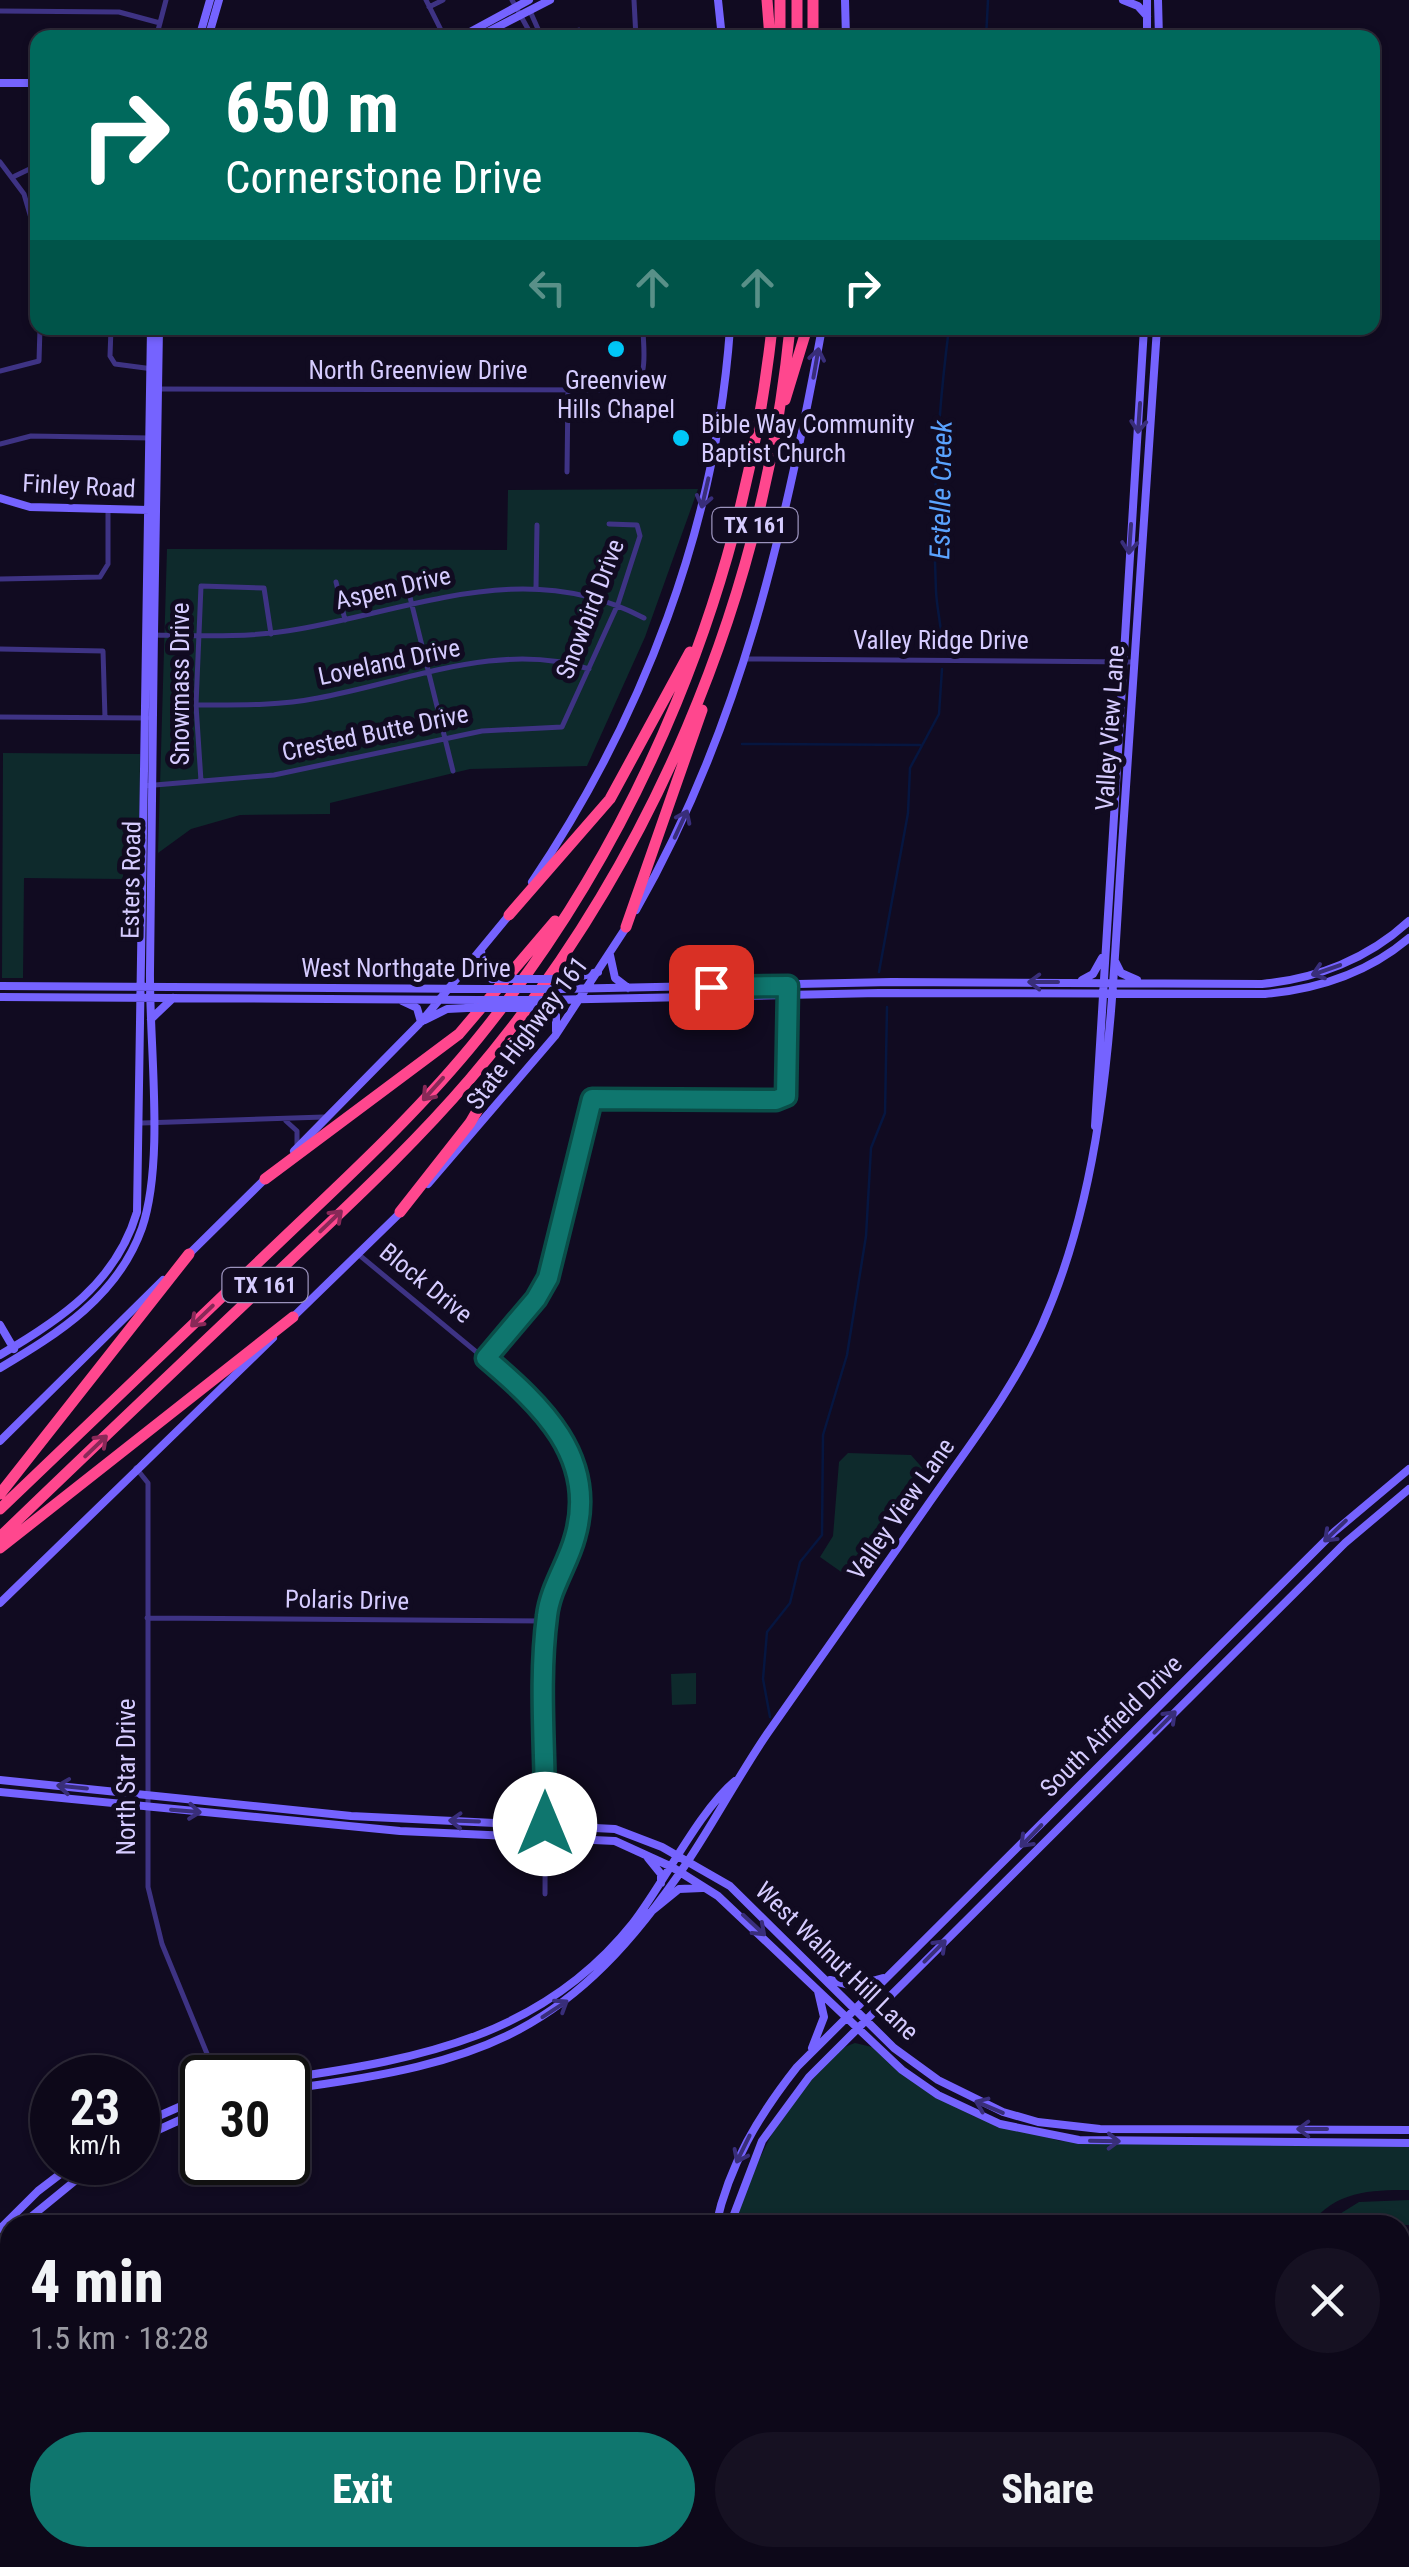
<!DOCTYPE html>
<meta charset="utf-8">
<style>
body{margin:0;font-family:"Roboto Condensed",sans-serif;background:#161122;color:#f1f3f6;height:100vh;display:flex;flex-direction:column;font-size:38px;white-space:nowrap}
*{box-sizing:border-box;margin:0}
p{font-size:32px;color:#9a9aa2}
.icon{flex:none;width:55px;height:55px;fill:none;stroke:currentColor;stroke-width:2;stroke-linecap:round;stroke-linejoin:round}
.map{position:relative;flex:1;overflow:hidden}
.side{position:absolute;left:0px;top:2215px;width:1410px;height:352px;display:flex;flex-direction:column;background:#0d0819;border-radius:30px 30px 0 0;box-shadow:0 2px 8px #0004,0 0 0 2px #2d2938}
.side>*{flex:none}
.top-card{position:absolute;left:30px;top:30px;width:1350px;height:305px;border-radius:20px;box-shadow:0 2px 8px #0004,0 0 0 2px #2d2938;background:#00695c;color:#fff;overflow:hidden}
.speed{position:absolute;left:30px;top:2055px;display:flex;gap:20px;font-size:50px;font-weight:700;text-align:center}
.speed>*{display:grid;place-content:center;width:130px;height:130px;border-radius:50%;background:#0d0819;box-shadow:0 2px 8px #0004,0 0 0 2px #2d2938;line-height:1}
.speed small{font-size:25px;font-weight:400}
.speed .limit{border:5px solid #111;border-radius:15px;background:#fff;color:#111}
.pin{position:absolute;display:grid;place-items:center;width:85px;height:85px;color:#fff;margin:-42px;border-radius:20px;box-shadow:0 5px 15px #0006}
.me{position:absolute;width:110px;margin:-55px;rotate:0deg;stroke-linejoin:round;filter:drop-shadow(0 0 8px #0008)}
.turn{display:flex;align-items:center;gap:35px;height:210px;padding:0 30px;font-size:45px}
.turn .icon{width:130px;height:130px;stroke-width:2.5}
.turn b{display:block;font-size:70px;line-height:85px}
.lanes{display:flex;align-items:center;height:95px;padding:0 30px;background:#0003;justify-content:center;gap:50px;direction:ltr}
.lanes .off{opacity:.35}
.round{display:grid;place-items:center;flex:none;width:105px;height:105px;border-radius:52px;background:#161122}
.summary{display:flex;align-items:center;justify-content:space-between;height:170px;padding:0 30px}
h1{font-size:60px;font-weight:800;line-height:75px}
.action{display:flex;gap:20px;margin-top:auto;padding:20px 30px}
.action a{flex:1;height:115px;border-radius:60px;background:#0f766e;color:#fff;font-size:40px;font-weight:800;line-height:115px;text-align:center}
.action a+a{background:#161122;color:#f1f3f6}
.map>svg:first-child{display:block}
.green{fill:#0e2a2c}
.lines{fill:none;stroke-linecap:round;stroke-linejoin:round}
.stream{stroke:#061640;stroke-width:2.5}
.taxiway{stroke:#08698c;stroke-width:14}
.runway{stroke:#08698c;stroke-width:35}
.street{stroke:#3e3384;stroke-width:5}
.secondary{stroke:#7563ff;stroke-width:8}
.highway{stroke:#ff478e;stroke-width:11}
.secondary-bridge{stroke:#7563ff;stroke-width:8}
.oneway{stroke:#392e7a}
.oneway2{stroke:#882958}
.route-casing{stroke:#0a4d48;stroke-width:25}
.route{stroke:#0f766e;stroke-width:18}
.poi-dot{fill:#00c7f7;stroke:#110b21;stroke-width:4}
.labels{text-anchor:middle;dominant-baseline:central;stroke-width:10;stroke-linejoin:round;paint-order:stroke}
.shield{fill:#110b21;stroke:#9b92bc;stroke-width:2.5}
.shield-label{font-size:22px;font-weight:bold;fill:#d6ccff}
.street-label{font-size:25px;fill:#d6ccff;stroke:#110b21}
.poi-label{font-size:25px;fill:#d6ccff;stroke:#110b21}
.water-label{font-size:28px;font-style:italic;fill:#5aa3ff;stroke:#110b21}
</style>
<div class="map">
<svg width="1409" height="2567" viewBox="0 0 1409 2567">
<rect width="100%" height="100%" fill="#110b21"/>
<path class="green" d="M698,489L645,637L587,766L470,769L330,803V814L240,815L191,829L158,853L167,549L507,550L508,490Z
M3,753L140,754L139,859H123V879L24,878L23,978H2Z
M848,1453L911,1455L926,1472L854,1574L847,1576L820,1557L833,1536L839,1462Z
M696,1673V1704L672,1705L671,1674Z
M855,2043L872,2047L909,2079L973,2116L1060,2141L1409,2145V2190C1370,2190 1335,2191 1310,2225H733C750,2174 799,2059 855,2043Z
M1409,2200V2225H1322L1359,2202Z
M1409,2264V2567H1306L1308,2558H1400V2265Z
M863,2558H1242L1240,2567H863Z"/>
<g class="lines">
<path class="stream" d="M986,38L988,0
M942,652C943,631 937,612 936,591C932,503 938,414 949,328
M742,744L920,745
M879,972L908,813L910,768L939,714L942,669
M770,1717L763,1679L767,1632L790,1603L800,1562L822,1535L823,1435L847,1355L866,1236L871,1148L885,1113L887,1007"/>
<path class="taxiway" d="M1400,2242H1409
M412,2558L416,2567
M1288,2567L1290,2558"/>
<path class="runway" d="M288,2567V2558"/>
<path class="street" d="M426,0L445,38
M512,0L533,38
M634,0L636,38
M429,7L443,0
M0,11L119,12L160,23
M530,11L542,38
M156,38L166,0
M562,38L579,30
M0,162L24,194L38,242
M15,176L38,165
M111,328L110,356L115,364L153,369
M0,371L39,361L40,328
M158,389L624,390C651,385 643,349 643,328
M0,444L31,436L151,438
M567,472L568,390
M0,579L100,577L108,564V509
M406,581L453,771
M336,582L345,620
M536,588L537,525
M153,635C202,636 251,638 299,629C418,608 528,557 644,618
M0,649L103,651L105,718
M748,659L1134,662
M196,705C237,705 278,706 318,698C406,682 500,640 589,669
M0,717L147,718
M201,781L196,705L201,586L264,588L271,634
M143,786L274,775L482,731L562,727L618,604L640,536L637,525L609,524
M286,1121L297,1131V1144
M142,1123L324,1117
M358,1254L538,1403L569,1448L580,1499L576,1535L546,1621L545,1894
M486,1358L537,1299L548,1279L592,1099L776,1100L786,1096L787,996
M136,1468L148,1483V1887L162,1944L217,2078
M147,1618L546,1621
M593,2558H608L607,2567"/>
<path class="secondary" d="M718,0L722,38
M845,0L846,38
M1123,0L1138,6L1147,16
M1147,0V38
M1158,0L1159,38
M199,38L210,0
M208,38L219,0
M459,38L529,0
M476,38L550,0
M0,83H38
M0,498L30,507L149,510
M532,882C643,717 716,527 730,328
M636,910C740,728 785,531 822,328
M481,950L483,972L492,979
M610,955L615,978L628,988
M1115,961L1121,973L1137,980
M569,979L598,972
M1082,980L1093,974L1102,958
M0,986L486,989
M560,989L892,982L1262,984C1316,979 1368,959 1409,921
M0,997L479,1000
M542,1000L879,993L1265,994C1319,989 1368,973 1409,938
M402,1001L417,1008L421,1022
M546,1008L556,1015V1031
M151,1019L173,998
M425,1020L447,1009L467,1008
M1095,1126L1144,328
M294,1151L421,1022L510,914
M428,1184L555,1036L627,926
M187,1256L266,1178
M290,1320L401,1212
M0,1325L14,1349
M0,1355C60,1320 116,1283 137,1212L151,328
M0,1368C59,1333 118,1296 142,1228C165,1160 149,1045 150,971C152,757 155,542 159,328
M0,1441L163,1280
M0,1603L273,1338
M0,1780L351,1816L615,1829L662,1847L730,1886L894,2048L938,2080L1003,2112L1038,2122L1100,2129L1409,2130
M0,1792L400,1831L615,1841L672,1867L718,1896L902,2070L938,2095L1000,2124L1079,2140L1409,2143
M648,1858L661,1874V1883
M647,1915L679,1889L702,1888
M830,1980L854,1986L883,1978
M812,2048L824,2017L818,1991
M288,2078C421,2059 544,2035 633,1923C664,1883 699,1811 735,1781
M288,2089C486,2063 572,2033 688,1861C716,1819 739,1775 767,1734C821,1658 874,1582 927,1506C968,1447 1013,1390 1042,1325C1111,1170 1111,997 1123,831C1135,663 1147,495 1157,328
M138,2125L202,2097
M138,2139L202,2110
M21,2225L98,2162
M716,2225C729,2165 759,2115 797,2067L1334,1532L1409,1469
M730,2225L762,2141L809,2077L1345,1543L1409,1489
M0,2229L38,2191L76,2162
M0,2248L10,2236
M705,2567V2558
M718,2567L719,2558"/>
<path class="highway" d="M767,0L770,38
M797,0V38
M780,38V0
M813,38V0
M785,400L807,328
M509,915L610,799L690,652
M626,927L702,710
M265,1179L459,1034L555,921
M400,1212L470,1123L542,1000
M0,1494L189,1254
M0,1509C91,1422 182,1335 273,1248C344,1180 417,1114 479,1037C642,835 744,585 772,328
M0,1537C92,1448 185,1360 278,1272C344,1209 411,1148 470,1079C649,870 763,602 790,328
M0,1548L293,1317"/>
<path class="secondary-bridge" d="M492,979H569
M486,989H560
M479,1000H542
M467,1008H546"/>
</g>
<defs><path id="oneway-shaft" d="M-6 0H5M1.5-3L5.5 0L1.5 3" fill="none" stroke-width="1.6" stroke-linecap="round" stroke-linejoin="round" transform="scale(2.5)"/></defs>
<g class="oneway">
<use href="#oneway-shaft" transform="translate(816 363) rotate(-80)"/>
<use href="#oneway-shaft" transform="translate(1139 418) rotate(94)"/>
<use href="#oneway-shaft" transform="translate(705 493) rotate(103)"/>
<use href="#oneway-shaft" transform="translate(1130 539) rotate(94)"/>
<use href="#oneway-shaft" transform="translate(681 824) rotate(-65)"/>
<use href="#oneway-shaft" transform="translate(1326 970) rotate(161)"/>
<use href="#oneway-shaft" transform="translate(1043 982) rotate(180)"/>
<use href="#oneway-shaft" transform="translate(1335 1531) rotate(136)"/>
<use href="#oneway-shaft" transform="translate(1165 1722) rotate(-45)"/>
<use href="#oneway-shaft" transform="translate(72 1787) rotate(-174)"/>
<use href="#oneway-shaft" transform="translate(186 1811) rotate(5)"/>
<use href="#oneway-shaft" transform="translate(464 1821) rotate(-178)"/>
<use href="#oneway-shaft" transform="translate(1031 1836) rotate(134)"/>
<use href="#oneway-shaft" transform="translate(754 1925) rotate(43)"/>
<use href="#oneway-shaft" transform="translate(935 1951) rotate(-45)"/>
<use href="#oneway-shaft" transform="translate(555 2009) rotate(-33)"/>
<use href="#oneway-shaft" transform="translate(989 2107) rotate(-157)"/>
<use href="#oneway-shaft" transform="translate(1312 2129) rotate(-180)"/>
<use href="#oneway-shaft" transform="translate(1105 2141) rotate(1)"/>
<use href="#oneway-shaft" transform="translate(743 2149) rotate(116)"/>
</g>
<g class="oneway2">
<use href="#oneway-shaft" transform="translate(433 1089) rotate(132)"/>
<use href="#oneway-shaft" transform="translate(331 1221) rotate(-44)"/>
<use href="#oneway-shaft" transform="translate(202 1316) rotate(136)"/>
<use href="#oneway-shaft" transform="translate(96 1446) rotate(-44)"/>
</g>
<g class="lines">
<g class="route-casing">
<path id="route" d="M545,1824C546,1756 538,1684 547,1616C550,1588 568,1564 575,1537C598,1457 541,1405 486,1358L536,1299L548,1278L592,1099L776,1100L786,1096L788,986L711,987"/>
</g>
<use href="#route" class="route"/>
</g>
<g class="poi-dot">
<circle cx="616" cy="349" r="10"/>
<circle cx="681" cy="438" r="10"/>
</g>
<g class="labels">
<g class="shield">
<rect x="712.5" y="508" width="85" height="34" rx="8"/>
<rect x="222.5" y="1268" width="85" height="34" rx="8"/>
</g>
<g class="shield-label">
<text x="755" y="525">TX 161</text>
<text x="265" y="1285">TX 161</text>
</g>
<g class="street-label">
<text x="418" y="370">North Greenview Drive</text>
<text transform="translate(79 486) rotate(3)">Finley Road</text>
<text transform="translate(393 588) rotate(-13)">Aspen Drive</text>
<text transform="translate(590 609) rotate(-69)">Snowbird Drive</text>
<text x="941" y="640">Valley Ridge Drive</text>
<text transform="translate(389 662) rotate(-12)">Loveland Drive</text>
<text transform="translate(180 684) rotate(-90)">Snowmass Drive</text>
<text transform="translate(1110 728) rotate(-86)">Valley View Lane</text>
<text transform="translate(375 733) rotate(-12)">Crested Butte Drive</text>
<text transform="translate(131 880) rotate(-89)">Esters Road</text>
<text x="406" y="968">West Northgate Drive</text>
<text transform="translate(527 1033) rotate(-53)">State Highway 161</text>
<text transform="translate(426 1283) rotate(39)">Block Drive</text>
<text transform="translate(901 1509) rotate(-55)">Valley View Lane</text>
<text transform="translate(347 1600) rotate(1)">Polaris Drive</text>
<text transform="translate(1111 1726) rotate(-45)">South Airfield Drive</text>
<text transform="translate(126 1777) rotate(-90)">North Star Drive</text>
<text transform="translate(837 1961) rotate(44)">West Walnut Hill Lane</text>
</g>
<g class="poi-label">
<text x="616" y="380">Greenview<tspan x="616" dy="29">Hills Chapel</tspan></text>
<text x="701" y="424" text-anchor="start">Bible Way Community<tspan x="701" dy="29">Baptist Church</tspan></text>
</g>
<g class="water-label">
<text transform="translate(941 490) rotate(-89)">Estelle Creek</text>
</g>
</g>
</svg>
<div class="speed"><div>23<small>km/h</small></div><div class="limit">30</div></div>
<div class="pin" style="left:711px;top:987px;background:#d93025"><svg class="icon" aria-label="arrive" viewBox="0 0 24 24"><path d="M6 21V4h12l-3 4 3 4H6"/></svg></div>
<svg class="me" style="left:545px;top:1824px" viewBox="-20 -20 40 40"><circle r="19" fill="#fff"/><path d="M0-13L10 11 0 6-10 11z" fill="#0f766e"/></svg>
<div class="top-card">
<div class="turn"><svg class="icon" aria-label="right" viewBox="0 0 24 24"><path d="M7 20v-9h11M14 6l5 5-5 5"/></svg><div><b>650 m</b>Cornerstone Drive</div></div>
<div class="lanes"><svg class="icon off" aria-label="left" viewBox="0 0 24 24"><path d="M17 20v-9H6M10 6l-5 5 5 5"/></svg><svg class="icon off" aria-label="ahead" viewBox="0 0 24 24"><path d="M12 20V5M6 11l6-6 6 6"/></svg><svg class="icon off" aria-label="ahead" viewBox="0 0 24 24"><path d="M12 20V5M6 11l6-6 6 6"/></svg><svg class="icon" aria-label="right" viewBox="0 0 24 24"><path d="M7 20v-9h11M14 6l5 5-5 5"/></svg></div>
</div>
<section class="side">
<div class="summary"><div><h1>4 min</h1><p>1.5 km · 18:28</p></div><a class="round"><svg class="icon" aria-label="close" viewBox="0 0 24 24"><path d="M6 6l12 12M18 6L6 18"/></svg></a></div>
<div class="action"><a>Exit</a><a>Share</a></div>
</section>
</div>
